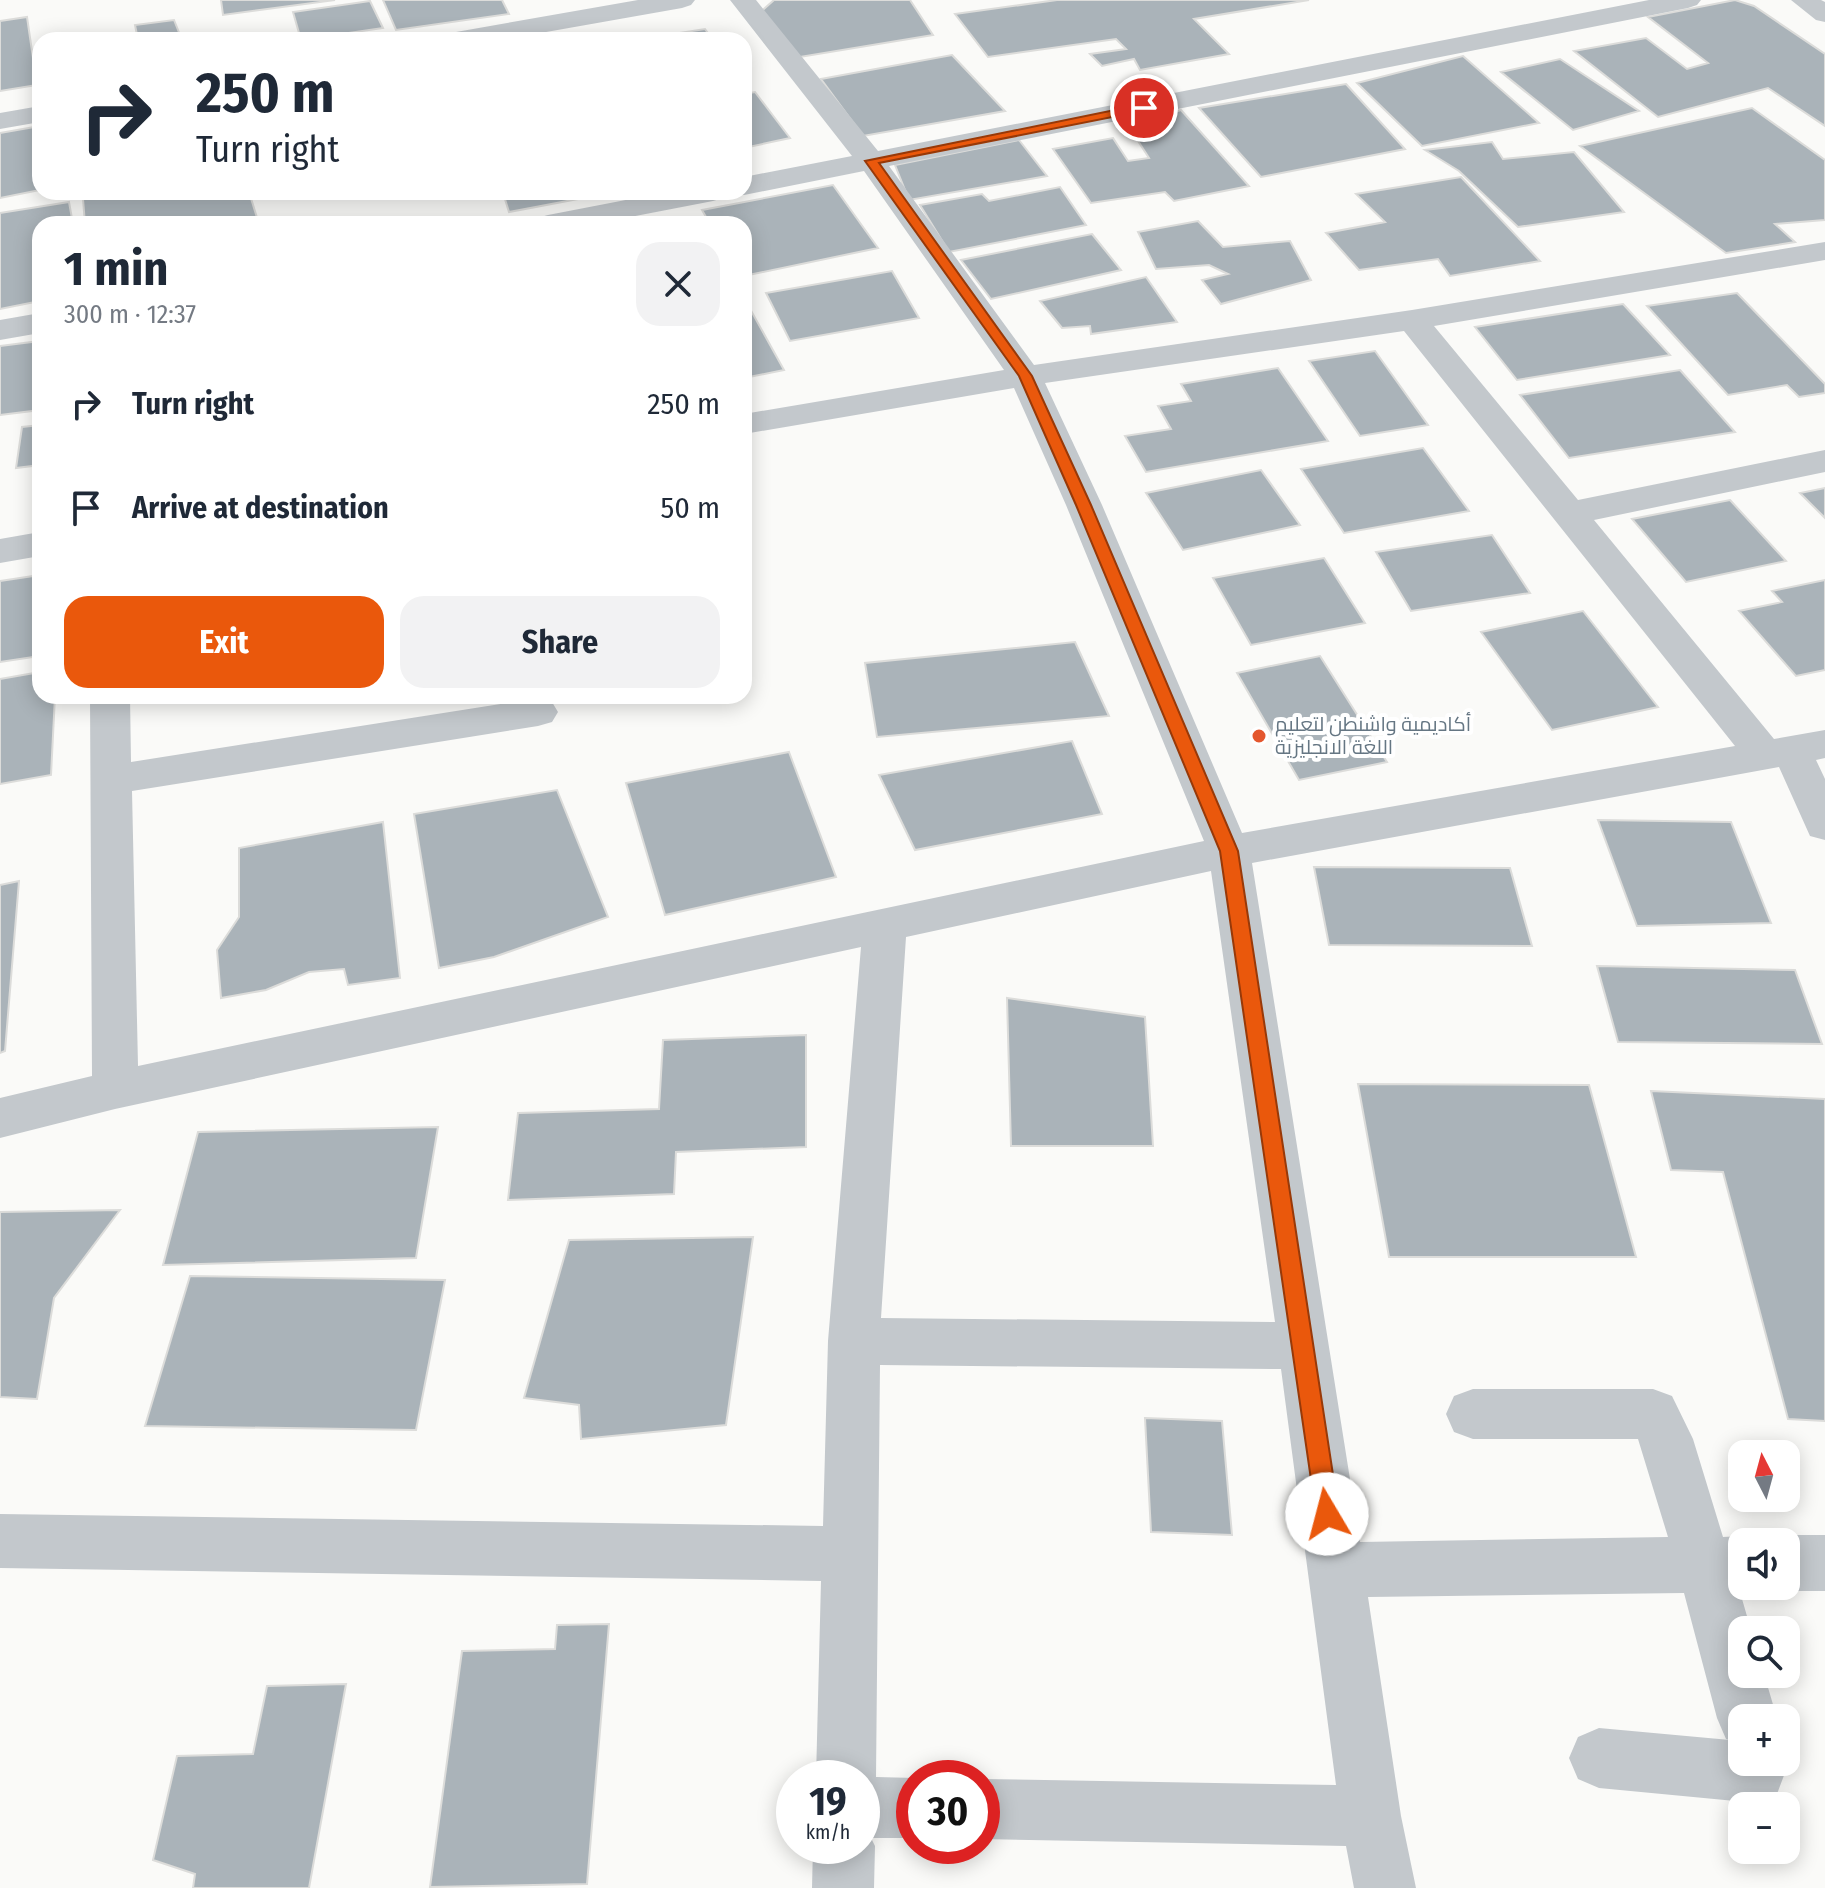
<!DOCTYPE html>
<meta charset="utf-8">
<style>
body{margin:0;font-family:"Fira Sans Condensed",Cairo,sans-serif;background:#f2f2f3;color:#1f2937;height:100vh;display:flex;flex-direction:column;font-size:30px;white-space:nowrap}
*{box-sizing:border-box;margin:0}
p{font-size:26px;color:#747a83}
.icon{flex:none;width:44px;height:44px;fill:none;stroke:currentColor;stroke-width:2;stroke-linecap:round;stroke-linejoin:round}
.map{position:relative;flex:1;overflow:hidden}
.sheet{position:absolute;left:32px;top:216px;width:720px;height:488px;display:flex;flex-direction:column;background:#fff;border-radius:24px;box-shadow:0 4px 20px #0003}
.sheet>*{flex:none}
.top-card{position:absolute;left:32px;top:32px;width:720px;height:168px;border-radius:24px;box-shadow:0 4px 20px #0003;background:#fff;color:#1f2937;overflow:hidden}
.needle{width:52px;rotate:354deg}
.controls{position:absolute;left:1728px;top:1440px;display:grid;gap:16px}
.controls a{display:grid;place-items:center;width:72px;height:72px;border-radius:16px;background:#fff;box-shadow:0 4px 20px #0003;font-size:40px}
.speed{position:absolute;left:776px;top:1760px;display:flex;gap:16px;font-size:40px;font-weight:700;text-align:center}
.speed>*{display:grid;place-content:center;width:104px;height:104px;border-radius:50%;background:#fff;box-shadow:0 4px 20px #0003;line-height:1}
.speed small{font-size:20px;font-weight:400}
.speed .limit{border:12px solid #d22;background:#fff;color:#111}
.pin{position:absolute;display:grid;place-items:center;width:68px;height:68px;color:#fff;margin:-34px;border:4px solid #fff;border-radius:50%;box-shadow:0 2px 8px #0007}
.me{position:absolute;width:88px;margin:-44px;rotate:352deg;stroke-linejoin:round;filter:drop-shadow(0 0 6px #0008)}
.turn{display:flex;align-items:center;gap:28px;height:168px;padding:0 32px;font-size:36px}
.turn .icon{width:104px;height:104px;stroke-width:2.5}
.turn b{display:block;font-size:56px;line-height:68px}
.round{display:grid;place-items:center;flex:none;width:84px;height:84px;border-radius:24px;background:#f2f2f3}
.summary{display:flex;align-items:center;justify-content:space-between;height:136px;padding:0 32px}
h1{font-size:48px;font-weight:700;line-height:60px}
.primary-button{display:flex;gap:16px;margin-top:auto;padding:16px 32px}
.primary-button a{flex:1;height:92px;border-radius:24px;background:#ea580c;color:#fff;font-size:32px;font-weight:700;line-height:92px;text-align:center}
.primary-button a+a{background:#f2f2f3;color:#1f2937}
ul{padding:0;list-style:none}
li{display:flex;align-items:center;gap:24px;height:104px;padding:0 32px}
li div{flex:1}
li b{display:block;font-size:30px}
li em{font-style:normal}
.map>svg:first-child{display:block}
.building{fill:#aab3b9;stroke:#dcdcda;stroke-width:2}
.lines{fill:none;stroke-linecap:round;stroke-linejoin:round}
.minor{fill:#c3c8cc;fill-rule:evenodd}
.route{fill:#ea580c;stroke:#983908;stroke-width:2}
.poi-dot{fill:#e4572e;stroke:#fff;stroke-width:3}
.labels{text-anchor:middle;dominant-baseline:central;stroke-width:8;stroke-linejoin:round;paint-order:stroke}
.poi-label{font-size:20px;fill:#657683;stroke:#fff;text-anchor:start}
</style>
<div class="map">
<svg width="1825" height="1888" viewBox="0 0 1825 1888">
<rect width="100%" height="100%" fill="#fafaf8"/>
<path class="building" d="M221,0H335L223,15Z
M383,0H502L509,14L396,30Z
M774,0H910L933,35L794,58L756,16Z
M1057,0H1309L1194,19L1229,54L1140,70L1134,59L1102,66L1090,54L1126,49L1116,39L988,57L955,14Z
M1735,0L1754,6L1825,54V126L1768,88L1658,117L1574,51L1646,38L1687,69L1708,63L1648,17Z
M370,1L383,28L301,40L293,12Z
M27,17L37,85L0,91V21Z
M174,20L182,40H138L135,25Z
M705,29L713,40H634Z
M952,55L1005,111L863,136L821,79Z
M1463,56L1539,123L1422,146L1357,83Z
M1560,59L1639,111L1573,130L1501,72Z
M1346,84L1405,149L1261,177L1199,108Z
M755,92L790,138L744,148V94Z
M1752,108L1825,160V220L1775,224L1795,242L1726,253L1580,146Z
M1181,110L1249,186L1174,201L1165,192L1091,203L1053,149L1113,138L1128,161L1149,158L1129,127Z
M40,126V190L0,198V133Z
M1019,140L1047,176L909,200L895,165Z
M1492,142L1503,159L1574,152L1624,212L1518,227L1459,171L1425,150Z
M1461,177L1540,261L1450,276L1438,259L1359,270L1326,233L1385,222L1356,194Z
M833,185L878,248L744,276V224H710L702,210Z
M1060,187L1086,225L949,252L920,205L982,194L989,201Z
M124,192H249L259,224H85L83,199Z
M519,192H615L509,212L504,196Z
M69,202L73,224H40V301L0,309V213Z
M1198,221L1223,247L1290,241L1311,280L1221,304L1202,280L1228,274L1209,265L1156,269L1138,232Z
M1092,234L1121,270L991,299L961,260Z
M892,271L919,318L790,341L766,293Z
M1146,277L1177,322L1091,334L1090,326L1062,328L1040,301Z
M1737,293L1825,384V393L1799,397L1787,385L1728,395L1647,306Z
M744,298L784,370L744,378Z
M1623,304L1670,355L1517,380L1475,327Z
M40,341V410L0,415V346Z
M1375,351L1428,425L1360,436L1309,361Z
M1278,368L1328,441L1146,472L1125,436L1171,429L1158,406L1191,401L1181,384Z
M1680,370L1735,432L1569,458L1520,395Z
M40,425V465L16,468L22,427Z
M1423,448L1469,511L1344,533L1301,469Z
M1261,470L1300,525L1183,550L1146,493Z
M1825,488V518L1800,493Z
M1730,500L1786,561L1686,582L1632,519Z
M1492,535L1530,593L1411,611L1376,552Z
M1324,558L1365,623L1251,645L1213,578Z
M40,575V656L0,662V581Z
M1825,580V670L1796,676L1739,611L1782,602L1772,591Z
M1583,611L1658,707L1552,730L1481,632Z
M1075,642L1109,716L877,737L865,663Z
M1320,656L1387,762L1299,780L1237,673Z
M40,672V696H55L51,775L0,784V679Z
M1072,741L1102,814L915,850L879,775Z
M789,752L836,877L665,915L626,783Z
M557,790L608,917L494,957L439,968L414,814Z
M1598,820L1731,822L1771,923L1637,926Z
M383,822L400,978L348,985L344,969L309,972L266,990L221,998L217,950L239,917V848Z
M1314,867L1510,868L1532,946L1329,945Z
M19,881L5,1051L0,1053V885Z
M1597,966L1795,970L1822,1044L1618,1042Z
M1007,998L1145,1017L1153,1146H1011Z
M806,1035V1147L676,1152L674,1194L508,1200L518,1113L659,1109L663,1040Z
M1358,1084L1589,1085L1636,1257H1389Z
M1651,1091L1825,1099V1421L1788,1419L1723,1172L1671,1170Z
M438,1127L416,1258L163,1265L198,1132Z
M120,1210L54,1298L37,1399L0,1397V1212Z
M753,1237L726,1425L581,1439L579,1405L524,1398L569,1240Z
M190,1276L445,1280L416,1430L145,1426Z
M1145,1418L1222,1421L1232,1535L1151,1532Z
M609,1624L587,1884L430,1887L462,1651L555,1649L557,1625Z
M346,1684L309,1888H193L195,1874L153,1860L177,1756L253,1754L267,1686Z"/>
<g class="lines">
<path class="minor" d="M638,0H695L691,5L682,8L501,40H443L447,34L456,32Z
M730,0H756L878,151L1649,0H1701L1697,5L1688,8L889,166L1034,365L1412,310L1825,242V260L1434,326L1578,500L1825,450V472L1594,520L1774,739L1825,730V758L1816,760L1825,779V840L1810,836L1779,767L1252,863L1360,1542L1668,1537L1638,1439H1473L1454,1432L1446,1414L1454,1396L1473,1389H1653L1672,1396L1693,1439L1723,1537L1742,1536L1756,1542H1742V1586H1756L1740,1592L1751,1630H1742V1674H1764L1777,1718H1742V1762H1786V1755L1789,1762L1777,1794L1756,1803L1599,1788L1578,1779L1569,1758L1578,1737L1599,1728L1730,1740L1726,1739L1717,1718L1684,1593L1368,1597L1401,1816L1416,1888H1354L1346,1846L982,1839V1779L1336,1785L1281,1369L880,1365L876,1777L915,1778L914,1838H871L875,1846L874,1888H812L813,1846H862V1778H816L821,1581L0,1568V1514L823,1526L828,1341L861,947L115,1109L0,1138V1098L92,1076L90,696H130L131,762L538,698L552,702L558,712L552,722L538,726L132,791L138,1066L1204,841L1066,505L1014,388L744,434V414L1004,370L864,171L744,195L734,192H744V177L852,156ZM1404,331L1735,746L1242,833L1102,505L1045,383ZM1211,871L1275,1322L881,1318L906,937Z
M1791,0H1821L1825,2V22L1816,20Z
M40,106V122L0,129V113Z
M667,192H728L723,198L713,201L594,224H533L537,218L548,215Z
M40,313V333L0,340V320Z
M40,532V556L0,563V539Z
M1786,1535H1825V1591H1786L1774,1586H1786V1542H1770Z"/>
</g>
<path class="route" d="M1144,104L1148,105V110L879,163L1032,376L1091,505L1238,851L1339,1514L1335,1522L1327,1525L1319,1522L1316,1514L1220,851L1076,505L1019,376L865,161Z"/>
<circle class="poi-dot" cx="1259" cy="736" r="8"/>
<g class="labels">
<g class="poi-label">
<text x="1275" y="724">أكاديمية واشنطن لتعليم<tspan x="1275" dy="23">اللغة الانجليزية</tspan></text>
</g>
</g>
</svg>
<div class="controls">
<a><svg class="needle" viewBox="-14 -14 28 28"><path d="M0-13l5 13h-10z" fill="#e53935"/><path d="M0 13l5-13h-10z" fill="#747a83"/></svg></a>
<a><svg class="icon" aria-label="sound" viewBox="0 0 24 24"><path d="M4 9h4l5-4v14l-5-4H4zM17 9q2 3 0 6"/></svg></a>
<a><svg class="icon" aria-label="search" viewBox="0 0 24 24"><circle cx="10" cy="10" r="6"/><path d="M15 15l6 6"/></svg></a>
<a>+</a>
<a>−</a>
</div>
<div class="speed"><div>19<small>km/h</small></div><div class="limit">30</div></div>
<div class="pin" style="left:1144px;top:108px;background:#d93025"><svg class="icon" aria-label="arrive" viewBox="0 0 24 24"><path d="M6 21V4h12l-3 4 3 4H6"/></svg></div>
<svg class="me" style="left:1327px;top:1514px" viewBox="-20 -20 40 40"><circle r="19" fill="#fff"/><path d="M0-13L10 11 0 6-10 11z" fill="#ea580c"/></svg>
<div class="top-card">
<div class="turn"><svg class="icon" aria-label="right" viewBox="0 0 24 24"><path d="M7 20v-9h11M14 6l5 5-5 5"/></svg><div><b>250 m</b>Turn right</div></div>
</div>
<section class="sheet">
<div class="summary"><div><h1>1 min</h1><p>300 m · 12:37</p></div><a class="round"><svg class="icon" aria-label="close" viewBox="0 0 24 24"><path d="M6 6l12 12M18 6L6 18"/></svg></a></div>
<ul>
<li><svg class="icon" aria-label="right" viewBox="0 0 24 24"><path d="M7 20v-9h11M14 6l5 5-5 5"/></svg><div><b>Turn right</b></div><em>250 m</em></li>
<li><svg class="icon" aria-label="arrive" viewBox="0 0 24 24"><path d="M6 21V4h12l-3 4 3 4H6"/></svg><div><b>Arrive at destination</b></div><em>50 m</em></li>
</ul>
<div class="primary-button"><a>Exit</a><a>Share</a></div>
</section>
</div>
